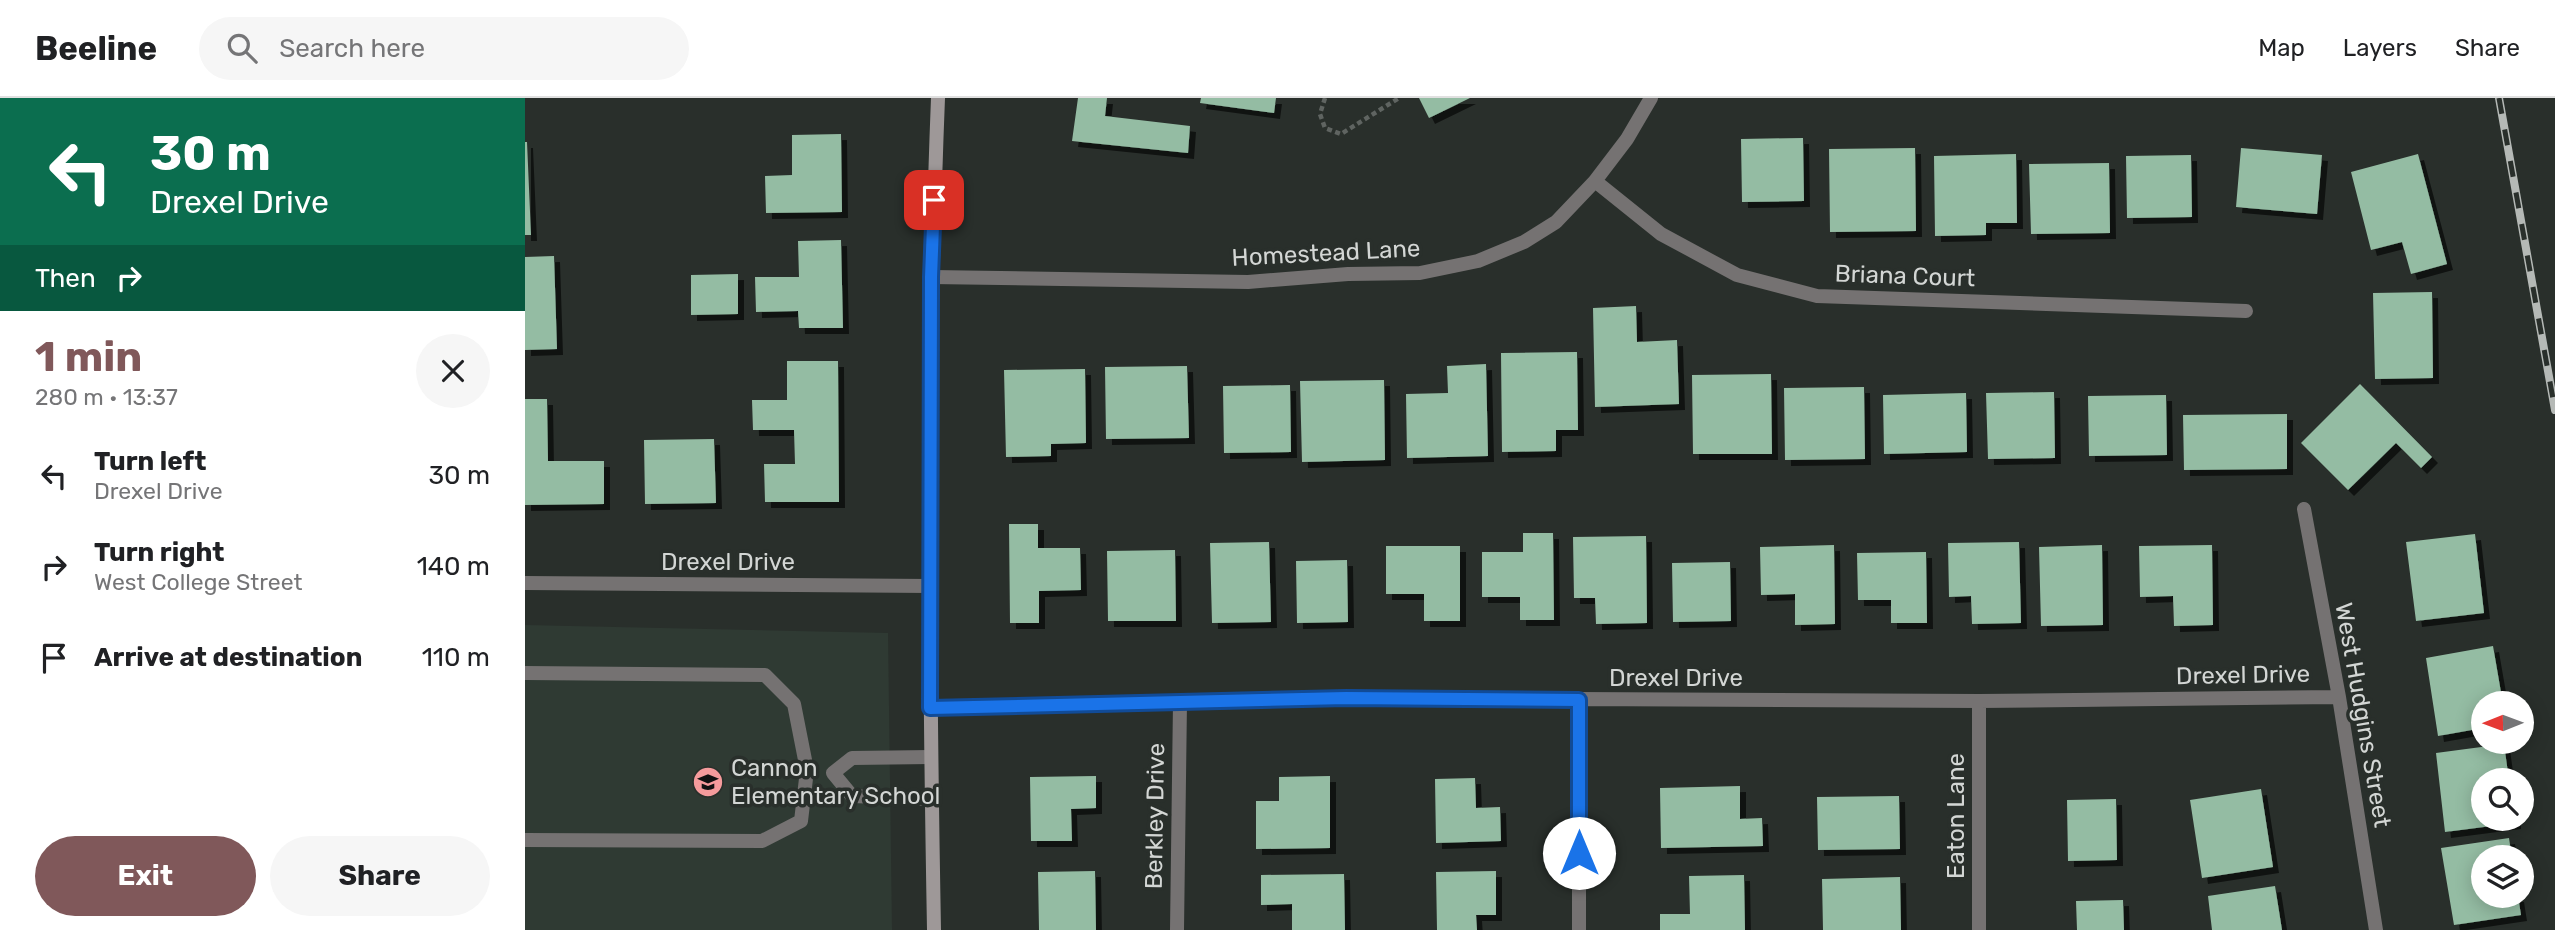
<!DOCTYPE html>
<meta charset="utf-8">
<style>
body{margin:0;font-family:Rubik,sans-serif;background:#f6f6f6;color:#202124;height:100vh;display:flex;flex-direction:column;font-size:26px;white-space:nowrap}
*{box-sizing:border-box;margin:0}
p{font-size:23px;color:#757577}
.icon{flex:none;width:38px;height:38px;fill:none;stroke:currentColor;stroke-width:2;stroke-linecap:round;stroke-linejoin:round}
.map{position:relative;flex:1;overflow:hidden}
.panel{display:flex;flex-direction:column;background:#fff;width:525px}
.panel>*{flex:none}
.banner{background:#0b6e4f;color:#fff;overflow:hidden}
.needle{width:46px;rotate:269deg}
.controls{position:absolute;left:1946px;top:593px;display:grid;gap:14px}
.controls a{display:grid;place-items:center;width:63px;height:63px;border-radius:50%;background:#fff;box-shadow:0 4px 18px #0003;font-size:35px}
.pin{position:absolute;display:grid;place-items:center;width:60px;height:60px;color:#fff;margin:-30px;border-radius:14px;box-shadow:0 4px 10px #0006}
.me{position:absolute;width:77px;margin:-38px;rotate:0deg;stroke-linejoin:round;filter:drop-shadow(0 0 5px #0008)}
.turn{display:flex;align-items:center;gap:24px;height:147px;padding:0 35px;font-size:32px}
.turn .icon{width:91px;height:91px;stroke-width:2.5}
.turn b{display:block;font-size:49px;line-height:60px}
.then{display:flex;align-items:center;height:66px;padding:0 35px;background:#0003;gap:14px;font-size:26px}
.round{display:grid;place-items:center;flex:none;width:74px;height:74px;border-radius:37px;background:#f6f6f6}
.head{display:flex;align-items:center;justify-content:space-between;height:119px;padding:0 35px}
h1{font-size:42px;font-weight:700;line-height:52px;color:#80585a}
.primary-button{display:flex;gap:14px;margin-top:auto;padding:14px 35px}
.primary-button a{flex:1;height:80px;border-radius:42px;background:#80585a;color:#fff;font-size:28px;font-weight:700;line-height:80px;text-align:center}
.primary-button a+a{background:#f6f6f6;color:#202124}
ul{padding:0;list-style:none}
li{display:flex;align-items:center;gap:21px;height:91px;padding:0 35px}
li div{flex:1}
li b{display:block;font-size:26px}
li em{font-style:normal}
header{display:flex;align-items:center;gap:42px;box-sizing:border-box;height:98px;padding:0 35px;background:#fff;border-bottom:2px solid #e0e0e0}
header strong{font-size:33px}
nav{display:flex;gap:38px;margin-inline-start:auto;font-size:24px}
.search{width:490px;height:63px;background:#f6f6f6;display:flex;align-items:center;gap:18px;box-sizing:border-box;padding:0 24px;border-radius:38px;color:#757577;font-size:26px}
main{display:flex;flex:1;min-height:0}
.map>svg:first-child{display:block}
.built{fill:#2f3a33}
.building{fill:#94bca3;filter:url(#shadow)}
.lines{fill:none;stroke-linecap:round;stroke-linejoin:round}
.path{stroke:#5f6461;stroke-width:4.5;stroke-dasharray:5 3.5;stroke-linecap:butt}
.lane{stroke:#757272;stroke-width:14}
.street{stroke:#757272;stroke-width:14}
.secondary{stroke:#9e9898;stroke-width:14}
.rail-casing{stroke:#b5b9b6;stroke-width:8}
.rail{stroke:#292f2b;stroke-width:5;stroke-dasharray:16;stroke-linecap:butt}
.route-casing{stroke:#114b97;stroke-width:18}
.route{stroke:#1a73e8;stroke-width:12}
.labels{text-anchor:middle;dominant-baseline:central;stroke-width:7;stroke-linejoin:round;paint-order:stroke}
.street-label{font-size:24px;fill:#d3d6d4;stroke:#292f2b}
.poi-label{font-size:24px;fill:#d3d6d4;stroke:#292f2b;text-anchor:start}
</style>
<header>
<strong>Beeline</strong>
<div class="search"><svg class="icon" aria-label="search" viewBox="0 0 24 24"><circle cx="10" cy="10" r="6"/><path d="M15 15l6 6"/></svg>Search here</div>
<nav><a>Map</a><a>Layers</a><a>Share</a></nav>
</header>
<main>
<section class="panel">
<div class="banner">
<div class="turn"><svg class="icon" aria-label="left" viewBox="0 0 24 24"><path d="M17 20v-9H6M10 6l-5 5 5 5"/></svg><div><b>30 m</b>Drexel Drive</div></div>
<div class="then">Then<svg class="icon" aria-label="right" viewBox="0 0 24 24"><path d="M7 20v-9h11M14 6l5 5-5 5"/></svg></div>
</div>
<div class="head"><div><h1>1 min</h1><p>280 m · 13:37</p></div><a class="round"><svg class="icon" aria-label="close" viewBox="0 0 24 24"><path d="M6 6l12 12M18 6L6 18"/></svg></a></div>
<ul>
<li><svg class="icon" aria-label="left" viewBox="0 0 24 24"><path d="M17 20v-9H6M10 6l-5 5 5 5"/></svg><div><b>Turn left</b><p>Drexel Drive</p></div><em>30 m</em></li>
<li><svg class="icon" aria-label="right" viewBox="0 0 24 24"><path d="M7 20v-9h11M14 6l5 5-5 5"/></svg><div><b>Turn right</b><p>West College Street</p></div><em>140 m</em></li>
<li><svg class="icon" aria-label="arrive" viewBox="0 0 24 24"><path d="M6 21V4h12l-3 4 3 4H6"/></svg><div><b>Arrive at destination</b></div><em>110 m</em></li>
</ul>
<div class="primary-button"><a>Exit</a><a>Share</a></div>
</section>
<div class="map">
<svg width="2030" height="832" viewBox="0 0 2030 832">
<defs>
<filter id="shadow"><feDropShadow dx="6" dy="6" stdDeviation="0" flood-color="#0009"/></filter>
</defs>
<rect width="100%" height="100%" fill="#292f2b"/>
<path class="built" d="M0,527L363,535L367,832H0Z"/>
<path class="building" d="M553,0H582L580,18L665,28L663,55L547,43Z
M676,0H751L749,15L675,5Z
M894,0H945L904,20Z
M316,36L317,114L241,115L240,78L267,77V37Z
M1278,40L1279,103L1217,104L1216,41Z
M0,44H2L6,137H0Z
M1390,50L1391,133L1305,134L1304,51Z
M1716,50L1797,57L1792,116L1711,109Z
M1491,56L1492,125H1461V137L1410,138L1409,58Z
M1893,56L1922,166L1886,176L1877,144L1846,152L1826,74Z
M1666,57L1667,119L1602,120L1601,58Z
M1584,65L1585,135L1506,136L1504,66Z
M316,142L318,230H274L273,213L231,214L230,179H274L273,143Z
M29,158L32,251L0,252V159Z
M213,176V216L166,217V177Z
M1907,194L1908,280L1850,281L1848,195Z
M1111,208L1112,244L1152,242L1154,306L1070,309L1068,210Z
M1052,254L1053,332H1031V353L977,354L976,255Z
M262,263H313L314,404H240L239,366H270L269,332H228L227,302H262Z
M961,266L963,358L882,360L881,296L923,295L922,268Z
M662,268L664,340L581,341L580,269Z
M560,271L561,345L526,346V358L481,359L479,272Z
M1246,276L1247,356H1168L1167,277Z
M859,282L860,362L777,364L775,283Z
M1835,286L1907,359L1896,370L1871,345L1823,392L1776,345Z
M765,287L766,354L699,355L698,288Z
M1339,289L1340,361L1260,362L1259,290Z
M1529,294L1530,360L1463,361L1461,295Z
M1441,295L1442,354L1359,356L1358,297Z
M1641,297L1642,357L1564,358L1563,298Z
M0,301H22L23,363H79V406L0,407Z
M1762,316V371L1659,372L1658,317Z
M189,341L191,405L120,406L119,342Z
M484,426H513V450H555L556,492L514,493V525H485Z
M998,435H1028L1029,522H995V499H957V454H998Z
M1950,436L1959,515L1891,523L1881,444Z
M1121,438L1122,525L1071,526L1070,500H1049L1048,439Z
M744,444L746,524L687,525L685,445Z
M1494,444L1496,525L1447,526L1446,498L1424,499L1423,445Z
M1309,447L1310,526L1270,527V496L1236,497L1235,449Z
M1577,447L1578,527L1516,528L1514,449Z
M1687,447L1688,527L1649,528L1648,498L1615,499L1614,448Z
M861,448H935V523H899V496H861Z
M650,452L651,523H583L582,453Z
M1401,454L1402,525H1366V502H1333L1332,455Z
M822,462L823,524L772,525L771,463Z
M1205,464L1206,523L1148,524L1147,465Z
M1968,548L1978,606H1958V630L1913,638L1901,560Z
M1979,646L1984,682H1958V721H1990V725L1920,734L1911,655Z
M571,678V710L546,711L547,743H506L505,679Z
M805,678V750L731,751V703H754V679Z
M950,680L951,710L975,709L976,743L911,745L910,681Z
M1215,688V721L1237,720L1238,748L1136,750L1135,690Z
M1736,691L1748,769L1677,780L1665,702Z
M1374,698L1375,751L1293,752L1292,699Z
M1591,701L1592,762L1543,763L1542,702Z
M1984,740L1987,760H1958V798H1993L1996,817L1929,827L1916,750Z
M570,773L571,832H514L513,774Z
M971,773V817H951L952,832H912L911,774Z
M819,776L820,832H767V806L736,807V777Z
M1219,777L1220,832H1135V816H1165L1164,778Z
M1375,779L1376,832H1298L1297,781Z
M1750,788L1757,832H1687L1683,798Z
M1598,802L1599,832H1552L1551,803Z"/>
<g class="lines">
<path class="path" d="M800,0L795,16L800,30L816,36L874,0"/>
<path class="lane" d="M0,575L240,577L269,606L282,672L276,723L237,743L0,742
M406,659L327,660L308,675L327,698L406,701"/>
<path class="street" d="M1070,83L1136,136L1212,177L1292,198L1721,213
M406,179L723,184L823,176L895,175L953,163L999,144L1031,124L1070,83L1102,41L1126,0
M1779,411L1814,599L1851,832
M0,485L405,488
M1054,602V832
M1454,603V832
M405,610L821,600L1454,603L1814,599
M652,832L655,604"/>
<path class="secondary" d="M409,832C404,555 402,277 413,0"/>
<g class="rail-casing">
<path id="rail" d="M1974,0L2030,312"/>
</g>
<use href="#rail" class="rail"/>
</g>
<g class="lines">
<g class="route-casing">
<path id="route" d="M409,102L406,179L405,610L821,600L1054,602V755"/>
</g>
<use href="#route" class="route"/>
</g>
<defs>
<g id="school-disc" transform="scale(1.575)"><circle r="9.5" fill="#f59b9c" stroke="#292f2b"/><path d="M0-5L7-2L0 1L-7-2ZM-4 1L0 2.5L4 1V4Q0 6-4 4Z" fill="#111"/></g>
</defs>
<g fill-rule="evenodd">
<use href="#school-disc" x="183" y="684"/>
</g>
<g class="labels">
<g class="street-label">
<text transform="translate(801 155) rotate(-3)">Homestead Lane</text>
<text transform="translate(1380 178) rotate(2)">Briana Court</text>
<text x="203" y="464">Drexel Drive</text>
<text transform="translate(1718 577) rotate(-1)">Drexel Drive</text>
<text x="1151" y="580">Drexel Drive</text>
<text transform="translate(1838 617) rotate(80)">West Hudgins Street</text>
<text transform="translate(630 718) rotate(-89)">Berkley Drive</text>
<text transform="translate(1431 718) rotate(-90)">Eaton Lane</text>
</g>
<g class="poi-label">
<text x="206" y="670">Cannon<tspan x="206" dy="28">Elementary School</tspan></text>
</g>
</g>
</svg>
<div class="controls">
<a><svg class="needle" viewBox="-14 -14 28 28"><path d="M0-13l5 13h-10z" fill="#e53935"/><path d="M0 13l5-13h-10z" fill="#757577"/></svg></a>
<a><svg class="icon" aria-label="search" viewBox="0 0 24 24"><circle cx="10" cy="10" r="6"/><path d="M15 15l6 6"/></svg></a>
<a><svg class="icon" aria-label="layers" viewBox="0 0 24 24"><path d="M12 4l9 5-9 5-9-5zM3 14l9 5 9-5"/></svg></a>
</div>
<div class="pin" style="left:409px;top:102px;background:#d93025"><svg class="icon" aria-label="arrive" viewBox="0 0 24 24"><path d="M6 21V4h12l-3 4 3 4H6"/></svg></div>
<svg class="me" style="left:1054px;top:755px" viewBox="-20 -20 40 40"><circle r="19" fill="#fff"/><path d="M0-13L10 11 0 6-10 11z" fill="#1a73e8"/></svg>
</div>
</main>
